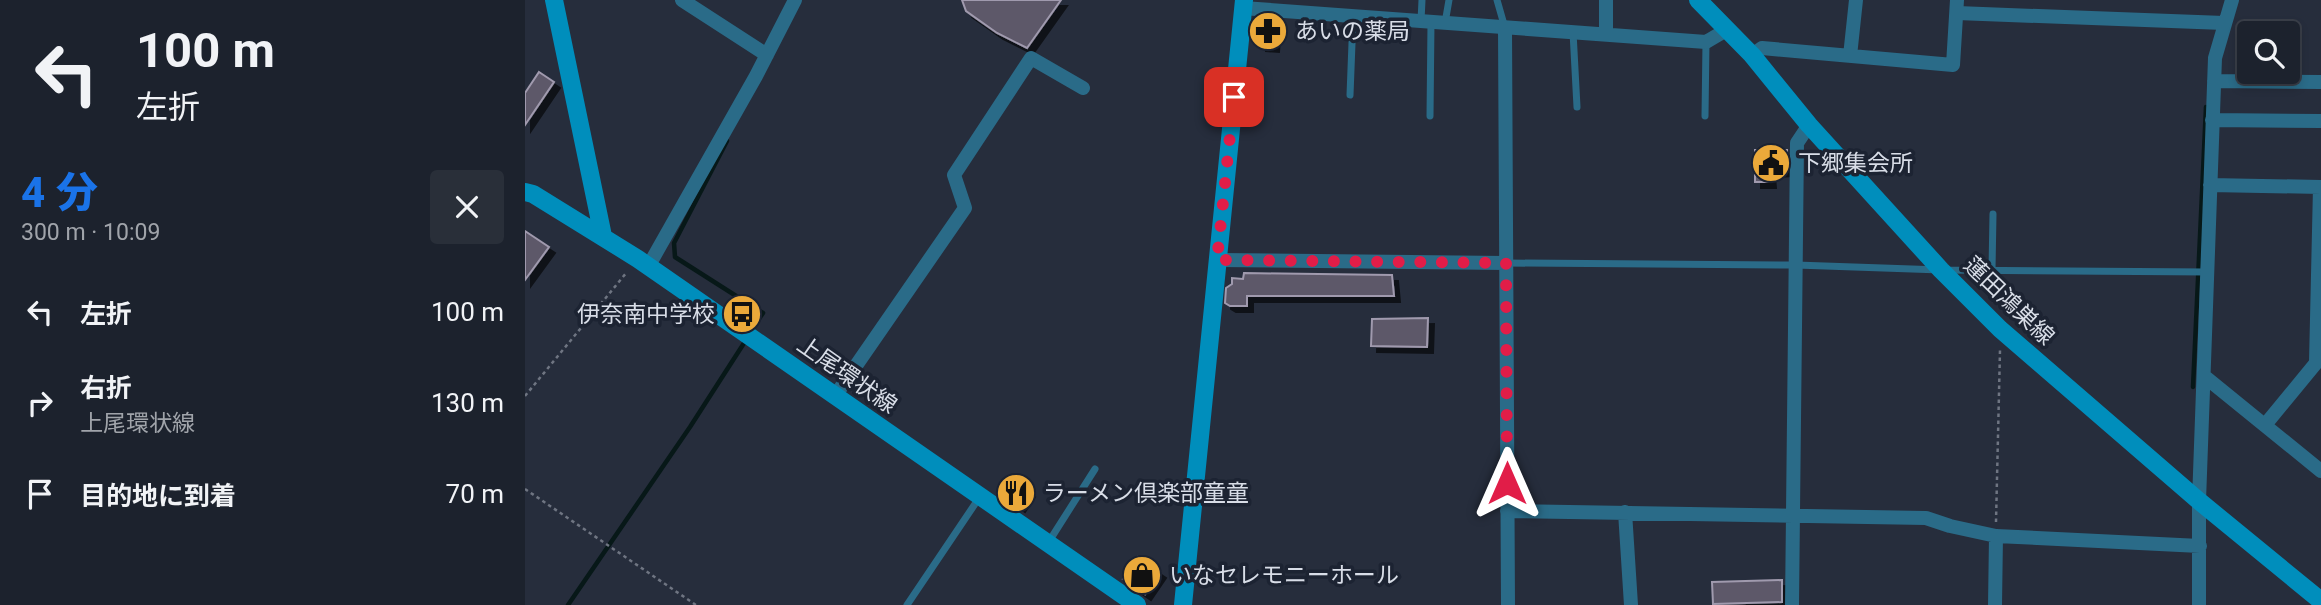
<!DOCTYPE html>
<html lang="ja">
<meta charset="utf-8">
<style>
body{margin:0;font-family:Roboto,"Noto Sans JP",sans-serif;background:#292f39;color:#f1f3f6;height:100vh;display:flex;flex-direction:column;font-size:26px;white-space:nowrap}
*{box-sizing:border-box;margin:0}
p{font-size:23px;color:#a0a4aa}
.icon{flex:none;width:38px;height:38px;fill:none;stroke:currentColor;stroke-width:2;stroke-linecap:round;stroke-linejoin:round}
.map{position:relative;flex:1;overflow:hidden}
.details{display:flex;flex-direction:column;background:#1c222d;width:525px}
.details>*{flex:none}
.hud{background:#1c222d;color:#f1f3f6;overflow:hidden}
.tools{position:absolute;left:1712px;top:21px;display:grid;gap:14px}
.tools a{display:grid;place-items:center;width:63px;height:63px;border-radius:7px;background:#1c222d;box-shadow:0 4px 10px #0003,0 0 0 2px #3a3f49;font-size:35px}
.pin{position:absolute;display:grid;place-items:center;width:60px;height:60px;color:#fff;margin:-30px;border-radius:14px;box-shadow:0 4px 10px #0006}
.me{position:absolute;width:77px;margin:-38px;rotate:0deg;stroke-linejoin:round;filter:drop-shadow(0 0 5px #0008)}
.turn{display:flex;align-items:center;gap:24px;height:147px;padding:0 21px;font-size:32px}
.turn .icon{width:91px;height:91px;stroke-width:2.5}
.turn b{display:block;font-size:49px;line-height:60px}
.round{display:grid;place-items:center;flex:none;width:74px;height:74px;border-radius:7px;background:#292f39}
.headline{display:flex;align-items:center;justify-content:space-between;height:119px;padding:0 21px}
h1{font-size:42px;font-weight:800;line-height:52px;color:#1a73e8}
ul{padding:0;list-style:none}
li{display:flex;align-items:center;gap:21px;height:91px;padding:0 21px}
li div{flex:1}
li b{display:block;font-size:26px}
li em{font-style:normal}
main{display:flex;flex:1;min-height:0}
.map>svg:first-child{display:block}
.lines{fill:none;stroke-linecap:round;stroke-linejoin:round}
.stream{stroke:#071818;stroke-width:4.5}
.building{fill:#5d5869;stroke:#a09aae;stroke-width:2;filter:url(#shadow)}
.path{stroke:#6f7582;stroke-width:2.5;stroke-dasharray:3.5 3.5;stroke-linecap:butt}
.lane{stroke:#2a6b88;stroke-width:7}
.street{stroke:#2a6b88;stroke-width:14}
.secondary{stroke:#008ebc;stroke-width:18}
.route{stroke:#e11d48;stroke-width:12;stroke-dasharray:0 21.6}
.labels{text-anchor:middle;dominant-baseline:central;stroke-width:7;stroke-linejoin:round;paint-order:stroke}
.poi-label{font-size:23px;fill:#d8dde7;stroke:#1c2332;text-anchor:start}
.street-label{font-size:23px;fill:#d8dde7;stroke:#1c2332}
</style>
<main>
<section class="details">
<div class="hud">
<div class="turn"><svg class="icon" aria-label="left" viewBox="0 0 24 24"><path d="M17 20v-9H6M10 6l-5 5 5 5"/></svg><div><b>100 m</b>左折</div></div>
</div>
<div class="headline"><div><h1>4 分</h1><p>300 m · 10:09</p></div><a class="round"><svg class="icon" aria-label="close" viewBox="0 0 24 24"><path d="M6 6l12 12M18 6L6 18"/></svg></a></div>
<ul>
<li><svg class="icon" aria-label="left" viewBox="0 0 24 24"><path d="M17 20v-9H6M10 6l-5 5 5 5"/></svg><div><b>左折</b></div><em>100 m</em></li>
<li><svg class="icon" aria-label="right" viewBox="0 0 24 24"><path d="M7 20v-9h11M14 6l5 5-5 5"/></svg><div><b>右折</b><p>上尾環状線</p></div><em>130 m</em></li>
<li><svg class="icon" aria-label="arrive" viewBox="0 0 24 24"><path d="M6 21V4h12l-3 4 3 4H6"/></svg><div><b>目的地に到着</b></div><em>70 m</em></li>
</ul>
</section>
<div class="map">
<svg width="1796" height="605" viewBox="0 0 1796 605">
<defs>
<filter id="shadow"><feDropShadow dx="6" dy="6" stdDeviation="0" flood-color="#0009"/></filter>
</defs>
<rect width="100%" height="100%" fill="#262d3c"/>
<g class="lines">
<path class="stream" d="M202,141L149,243L150,257L238,313L225,332
M1668,387L1681,107
M43,605L165,427L221,340"/>
</g>
<path class="building" d="M437,0H536L502,48L472,33L441,11Z
M737,19L750,20L748,46L735,45Z
M14,72L29,82L0,125V93Z
M1230,150H1262V170L1244,171L1245,182H1230Z
M0,231L24,247L0,280Z
M719,273L867,275L869,296H722V306H705L700,303L701,288L707,284V278L718,279Z
M903,318L902,347L846,346L847,319Z
M489,481L504,491L494,506L480,496Z
M613,557L635,572L620,594L598,579Z
M1257,580V602L1188,604L1187,582Z"/>
<g class="lines">
<path class="path" d="M0,396L102,272
M0,489L171,605
M1471,522L1475,350"/>
<path class="lane" d="M972,0L980,28
M896,21L897,0
M920,23L924,0
M1048,32L1052,107
M825,95L828,17
M905,116L906,23
M1180,116L1181,42
M982,263L1271,265L1416,270L1682,272
M1467,270L1468,214
M523,543L570,469
M382,605L454,498"/>
<path class="street" d="M157,0L242,55
M1081,0V34
M718,8L1181,42L1203,29
M1432,13L1699,23
M980,29L983,605
M1227,55L1237,48L1428,65L1432,0
M1325,56L1331,0
M1689,81L1796,82
M1687,120L1796,121
M1685,185L1796,187
M693,260L981,263
M123,267L231,76L270,0
M1679,376L1796,471
M310,396L440,208L429,175L506,58L558,88
M1740,425L1791,363L1795,187
M982,511L1401,518L1425,526L1471,536L1675,546
M1100,512L1106,605
M1267,605L1272,143L1284,125
M1470,605L1471,536
M1674,605V501L1690,58L1707,0"/>
<path class="secondary" d="M29,0L78,236
M1173,0L1227,55L1284,125L1416,270L1475,329L1674,501L1796,601
M0,192L8,194L113,259L612,605
M658,605L719,0"/>
</g>
<g class="lines">
<path class="route" d="M709,97L692,260L981,263L982,483"/>
</g>
<defs>
<g id="pharmacy-disc" transform="scale(2.0125)"><circle r="9.5" fill="#eba93a" stroke="#1c2332"/><path d="M-2-6h4v4h4v4h-4v4h-4v-4h-4v-4h4Z" fill="#111"/></g>
<g id="civic-disc" transform="scale(2.0125)"><circle r="9.5" fill="#eba93a" stroke="#1c2332"/><path d="M-.6-6.5H3V-4.5H.6V-3L4-1V1h2V6H-6V1h2V-1L-.6-3ZM-1.2 2.5V6h2.4V2.5Z" fill="#111"/></g>
<g id="bus-disc" transform="scale(2.0125)"><circle r="9.5" fill="#eba93a" stroke="#1c2332"/><path d="M-5-6H5V4H4V6H2V4H-2V6H-4V4H-5ZM-3.5-4V0h7V-4ZM-3.5 1.2v1.5H-2V1.2ZM2 1.2v1.5H3.5V1.2Z" fill="#111"/></g>
<g id="restaurant-disc" transform="scale(2.0125)"><circle r="9.5" fill="#eba93a" stroke="#1c2332"/><path d="M-5-6h1v4h1v-4h1v4h1v-4h1v5L-1.5 .5V6h-2V.5L-5-1ZM5-6V6H3V1.5H1.5Q1.5-4 5-6Z" fill="#111"/></g>
<g id="shop-disc" transform="scale(2.0125)"><circle r="9.5" fill="#eba93a" stroke="#1c2332"/><path d="M-5-2.5h2.3a2.7 3.5 0 0 1 5.4 0H5L5.5 6h-11ZM-1.5-2.5h3a1.5 2.3 0 0 0-3 0Z" fill="#111"/></g>
</defs>
<g fill-rule="evenodd">
<use href="#pharmacy-disc" x="743" y="31"/>
<use href="#civic-disc" x="1246" y="163"/>
<use href="#bus-disc" x="217" y="314"/>
<use href="#restaurant-disc" x="491" y="493"/>
<use href="#shop-disc" x="617" y="575"/>
</g>
<g class="labels">
<g class="poi-label">
<text x="770" y="31">あいの薬局</text>
<text x="1273" y="163">下郷集会所</text>
<text x="190" y="314" text-anchor="end">伊奈南中学校</text>
<text x="518" y="493">ラーメン倶楽部童童</text>
<text x="644" y="575">いなセレモニーホール</text>
</g>
<g class="street-label">
<text transform="translate(1484 301) rotate(44)">蓮田鴻巣線</text>
<text transform="translate(322 375) rotate(35)">上尾環状線</text>
</g>
</g>
</svg>
<div class="tools">
<a><svg class="icon" aria-label="search" viewBox="0 0 24 24"><circle cx="10" cy="10" r="6"/><path d="M15 15l6 6"/></svg></a>
</div>
<div class="pin" style="left:709px;top:97px;background:#d93025"><svg class="icon" aria-label="arrive" viewBox="0 0 24 24"><path d="M6 21V4h12l-3 4 3 4H6"/></svg></div>
<svg class="me" style="left:982px;top:483px" viewBox="-20 -20 40 40"><path d="M0-17L14 15 0 8-14 15z" fill="#e11d48" stroke="#fff" stroke-width="4"/></svg>
</div>
</main>
